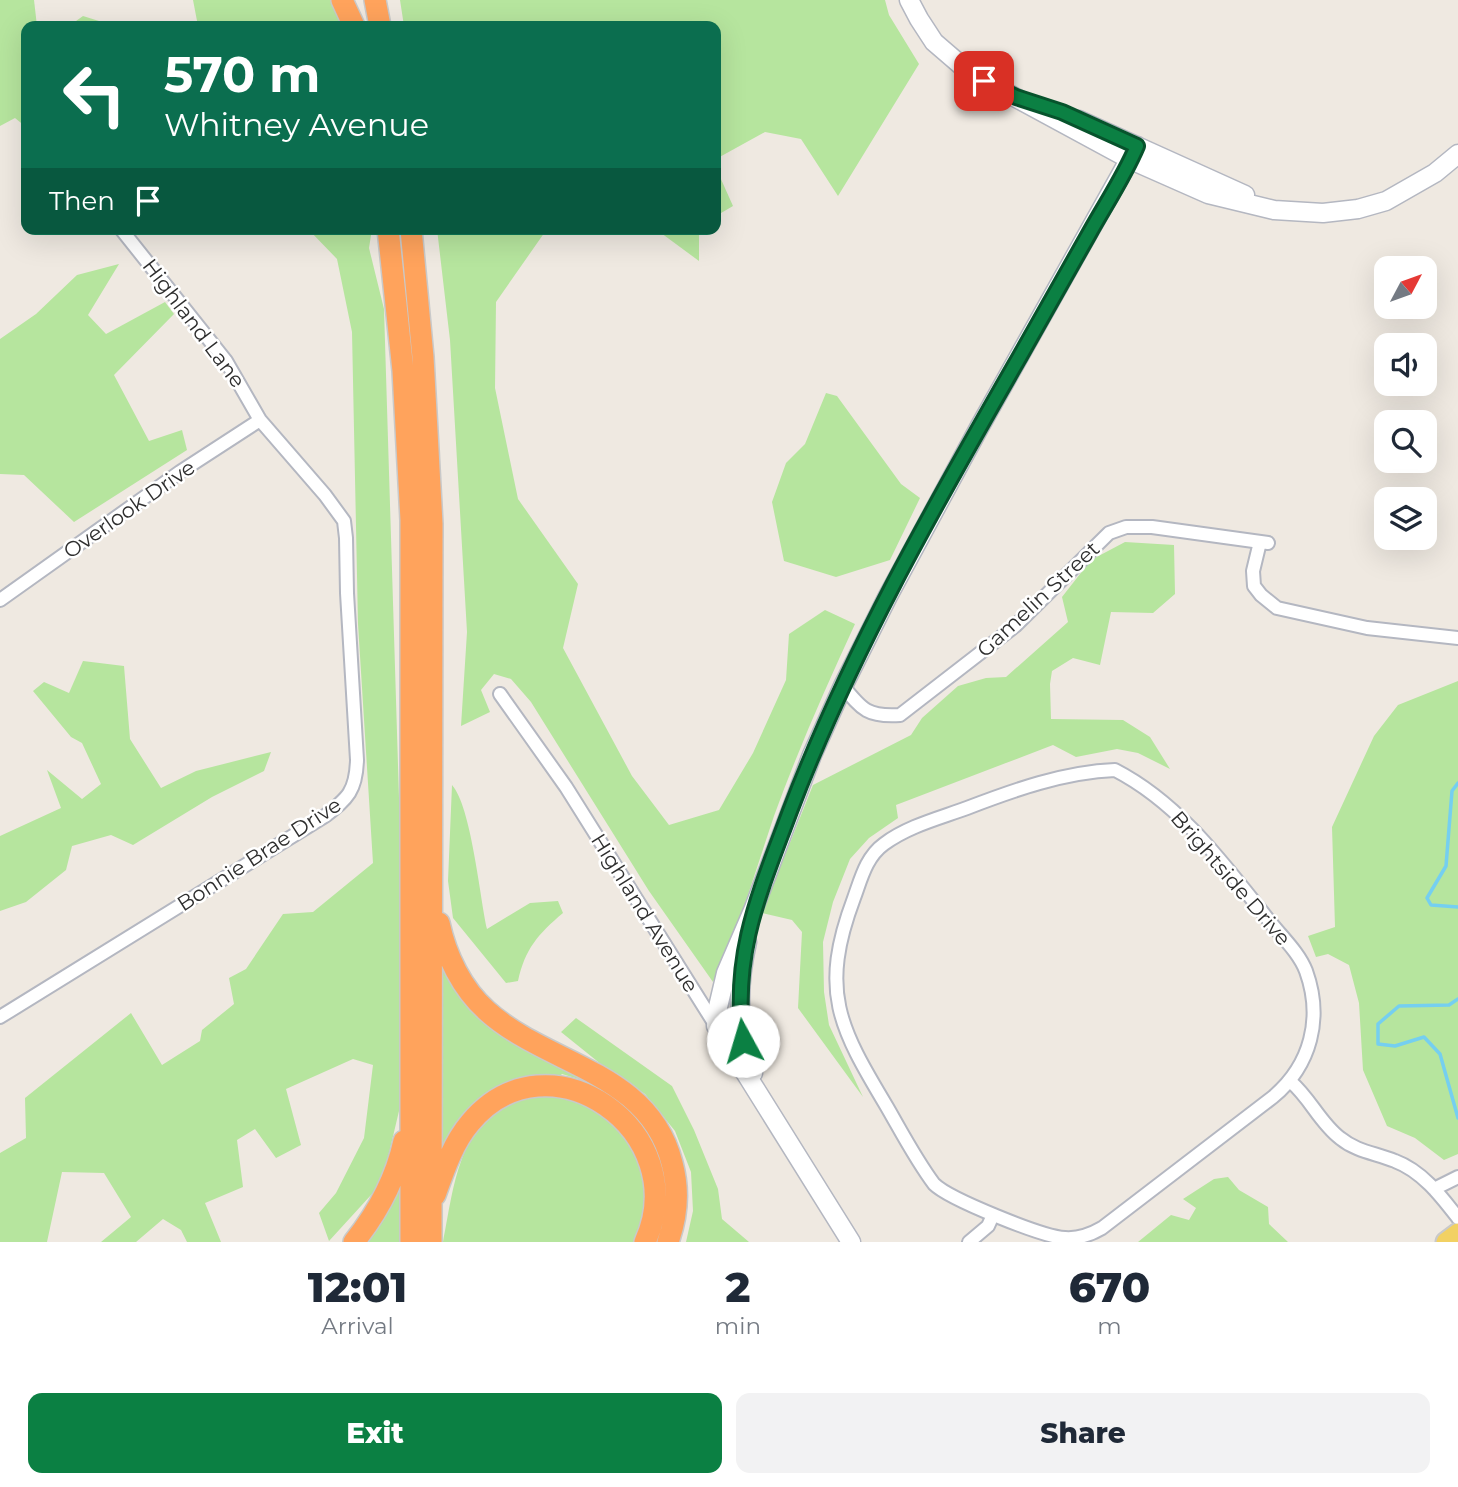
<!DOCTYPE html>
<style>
body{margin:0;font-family:Montserrat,sans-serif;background:#f2f2f3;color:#1f2937;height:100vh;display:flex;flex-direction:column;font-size:26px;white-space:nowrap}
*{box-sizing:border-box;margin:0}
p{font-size:23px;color:#747a83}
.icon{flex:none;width:38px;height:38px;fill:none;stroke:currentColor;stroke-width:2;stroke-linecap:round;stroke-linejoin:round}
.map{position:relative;height:1242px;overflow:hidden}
.drawer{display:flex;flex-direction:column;background:#fff;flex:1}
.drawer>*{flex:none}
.hud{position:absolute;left:21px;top:21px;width:700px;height:214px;border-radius:14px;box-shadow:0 7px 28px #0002;background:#0b6e4f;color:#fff;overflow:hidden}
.needle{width:46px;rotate:49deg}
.tools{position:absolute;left:1374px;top:256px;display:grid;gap:14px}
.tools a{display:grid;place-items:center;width:63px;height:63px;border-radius:14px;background:#fff;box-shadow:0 7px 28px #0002;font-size:35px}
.pin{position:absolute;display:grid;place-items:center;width:60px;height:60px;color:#fff;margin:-30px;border-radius:14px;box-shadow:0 4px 10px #0006}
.me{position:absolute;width:77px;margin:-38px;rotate:354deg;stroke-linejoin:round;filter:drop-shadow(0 0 5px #0008)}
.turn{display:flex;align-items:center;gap:24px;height:147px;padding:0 28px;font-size:32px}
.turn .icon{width:91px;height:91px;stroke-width:2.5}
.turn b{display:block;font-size:49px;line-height:60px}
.then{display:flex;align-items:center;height:66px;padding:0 28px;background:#0003;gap:14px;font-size:26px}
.eta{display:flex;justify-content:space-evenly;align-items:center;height:119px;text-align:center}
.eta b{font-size:42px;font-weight:800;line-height:49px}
.button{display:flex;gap:14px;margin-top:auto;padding:14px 28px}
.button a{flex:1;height:80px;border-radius:14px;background:#0b8043;color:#fff;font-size:28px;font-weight:800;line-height:80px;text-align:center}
.button a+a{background:#f2f2f3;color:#1f2937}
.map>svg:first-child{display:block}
.green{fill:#b6e59e}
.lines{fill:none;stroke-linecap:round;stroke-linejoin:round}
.stream{stroke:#75cff0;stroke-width:3.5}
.street-casing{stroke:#b4b7c1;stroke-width:16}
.secondary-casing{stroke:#b4b7c1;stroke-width:21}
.primary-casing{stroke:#c9c9c9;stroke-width:23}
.highway-casing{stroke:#c9c9c9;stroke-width:24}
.street{stroke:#fff;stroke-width:12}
.secondary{stroke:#fff;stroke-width:18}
.primary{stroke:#f2d163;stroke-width:19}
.highway{stroke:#ffa35c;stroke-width:21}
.route-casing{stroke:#07532c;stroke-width:18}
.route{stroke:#0b8043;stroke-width:12}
.labels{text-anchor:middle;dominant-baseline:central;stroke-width:5;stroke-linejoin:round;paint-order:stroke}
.street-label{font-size:21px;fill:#2e2e2e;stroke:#fff}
</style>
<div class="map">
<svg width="1458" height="1242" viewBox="0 0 1458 1242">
<rect width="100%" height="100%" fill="#efe9e1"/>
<path class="green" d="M0,0H34L37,26H26V127L15,118L0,126Z
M193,0H331L342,26H198Z
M400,0H885L889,15L919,64L838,196L801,139L765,132L716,159V26H404Z
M83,16L115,26H69Z
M716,168L733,206L716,216Z
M308,229H372L369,248L384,309L403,928V1094L382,1183L329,1241L319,1213L336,1193L364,1138L373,1065L353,1059L286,1089L301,1145L276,1158L255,1129L237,1140L243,1187L205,1203L221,1242H187L181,1230L163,1219L136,1242H101L131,1217L104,1173L62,1172L47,1242H0V1153L26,1138L25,1098L131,1013L162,1065L200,1041L202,1030L234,1004L229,978L246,969L283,914L313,912L373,863L358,624L352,332L337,259Z
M437,229H547L496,302L495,388L518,499L578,584L563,648L632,776L669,825L719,810L753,753L786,680L789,634L825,610L855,624C826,687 798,750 774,816C755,872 739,929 713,982L649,891L531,702L511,679L494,674L481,690L490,712L461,726L467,632L450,340Z
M656,229H699V261L661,233Z
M119,264L88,315L106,334L165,302L174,314L114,375L149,441L182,430L187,450L74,522L24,475L0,474V339L36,314L77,275Z
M826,393L837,396L901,484L920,498L890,560L836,577L784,561L772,502L786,463L805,444Z
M1125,542L1174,545L1175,594L1153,613L1111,612L1100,665L1073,658L1052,671L1050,684L1051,719L1123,720L1150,737L1170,769L1138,753L1117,749L1076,757L1053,745L896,805L898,818L869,838L850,859L833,902L823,942L824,992L829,1025L863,1097L798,1008L802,932L792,920L762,913L813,785L911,735L922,718L958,686L986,678L1006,677L1068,622L1062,597L1091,560Z
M83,661L124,666L130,739L161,788L196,771L271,752L264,771L212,797L133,845L111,835L72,846L66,870L26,902L0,911V836L61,808L47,770L82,799L101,784L82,743L71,737L33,691L44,682L69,693Z
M1458,681V1154L1444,1160L1415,1138L1387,1126L1363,1070L1359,1003L1349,965L1328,954L1316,957L1308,936L1335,927L1332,827L1374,736L1398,705Z
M452,785C471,806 480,897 487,929L530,903L558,901L563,913C538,934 525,949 518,981L506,983L453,918L448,881Z
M441,953L454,982L586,1076L585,1081L562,1074L558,1078L532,1079L447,1144L440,1143Z
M576,1018L672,1086L694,1130L718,1189L722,1219L749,1242H686L693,1211L691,1172L675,1131L645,1094L602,1065L561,1032Z
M533,1095C543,1095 555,1094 565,1095C581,1098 596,1106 608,1116C649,1151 654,1194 635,1242H443C453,1193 457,1130 507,1104C515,1100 525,1098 533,1095Z
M1228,1177L1239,1190L1268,1207L1269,1224L1288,1242H1138L1171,1215L1189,1220L1196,1208L1183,1199L1214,1179Z
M402,1184V1242H364L399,1186Z"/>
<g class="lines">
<path class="stream" d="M1458,783L1452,791L1446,866L1427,898L1431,905L1458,907
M1458,999L1449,1005L1399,1006L1378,1024V1044L1395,1046L1424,1037L1440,1054L1458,1118"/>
<g class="street-casing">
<path id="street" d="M1260,542L1253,571L1254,586L1261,595L1277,608L1367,628L1458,638
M0,600L180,472L260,420
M843,686C862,710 868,717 900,715L1015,626L1109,533L1126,527H1152L1268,543
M500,694L566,787L716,1026
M1115,770C1181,804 1226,867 1271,923C1283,938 1299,953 1306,971C1323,1018 1311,1065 1273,1097L1102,1228C1090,1235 1079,1239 1065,1238C1043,1237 949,1199 934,1184C916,1160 902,1133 887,1107C839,1027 819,991 854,898C861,879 866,857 884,844C908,826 940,818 967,808C1014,790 1064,772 1115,770Z
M0,1017L325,816C348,798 356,791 357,760L347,593L346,538L344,521L325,495L260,420L226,361L121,229
M1291,1082C1310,1098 1320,1123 1340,1138C1357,1152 1376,1153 1395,1161C1422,1171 1441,1196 1458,1218
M1434,1189L1458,1177
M969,1242L988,1226L993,1215"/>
</g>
<g class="secondary-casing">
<path id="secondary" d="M909,0L919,19L934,42L970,73L1131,160L1208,194L1274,210L1323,213L1358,209L1386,201L1435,173L1458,154
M1079,120L1245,195
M747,942C736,991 738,1026 753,1073
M851,1242L716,1026L718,1007L726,973L754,908L812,755L843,686L888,596L980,426L1137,146"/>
</g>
<g class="primary-casing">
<path id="primary" d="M1446,1242L1458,1233"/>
</g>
<g class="highway-casing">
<path id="highway" d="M342,0L354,26
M375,0L380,26
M388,229L403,371L411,520V1242
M411,229L423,357L432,524L431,1242
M439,923C446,956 462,989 487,1011C548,1066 649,1071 672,1163C679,1189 677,1217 668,1242
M435,1195C444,1170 453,1143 470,1123C549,1028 695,1132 645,1242
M354,1242C378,1212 396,1178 404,1141"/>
</g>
<use href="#street" class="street"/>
<use href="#secondary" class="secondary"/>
<use href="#primary" class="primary"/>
<use href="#highway" class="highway"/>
</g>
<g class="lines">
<g class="route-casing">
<path id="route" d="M743,1041C732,952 760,892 790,811C850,653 935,505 1019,358C1042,317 1065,276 1089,234C1105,205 1124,177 1137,146L1062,112L1016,97L984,81"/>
</g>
<use href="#route" class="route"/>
</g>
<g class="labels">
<g class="street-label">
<text transform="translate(194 323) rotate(53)">Highland Lane</text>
<text transform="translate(129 509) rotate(-35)">Overlook Drive</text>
<text transform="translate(1038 599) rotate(-43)">Gamelin Street</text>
<text transform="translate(259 854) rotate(-33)">Bonnie Brae Drive</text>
<text transform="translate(1231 878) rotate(49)">Brightside Drive</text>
<text transform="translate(645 913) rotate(58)">Highland Avenue</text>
</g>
</g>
</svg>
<div class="tools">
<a><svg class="needle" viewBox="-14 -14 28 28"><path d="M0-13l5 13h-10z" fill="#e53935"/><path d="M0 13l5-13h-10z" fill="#747a83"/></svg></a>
<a><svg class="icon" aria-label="sound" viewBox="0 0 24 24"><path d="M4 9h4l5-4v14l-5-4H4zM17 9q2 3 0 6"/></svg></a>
<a><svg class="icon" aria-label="search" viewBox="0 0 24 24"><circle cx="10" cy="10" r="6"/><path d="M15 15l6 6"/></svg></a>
<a><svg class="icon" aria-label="layers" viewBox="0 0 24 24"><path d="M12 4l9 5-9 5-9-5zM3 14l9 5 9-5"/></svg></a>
</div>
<div class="pin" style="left:984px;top:81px;background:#d93025"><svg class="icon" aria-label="arrive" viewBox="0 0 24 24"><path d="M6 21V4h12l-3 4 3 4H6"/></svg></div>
<svg class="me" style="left:743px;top:1041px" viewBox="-20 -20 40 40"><circle r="19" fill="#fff"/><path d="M0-13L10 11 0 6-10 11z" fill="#0b8043"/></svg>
<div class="hud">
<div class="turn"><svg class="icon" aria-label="left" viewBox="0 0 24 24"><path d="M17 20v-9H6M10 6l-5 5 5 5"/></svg><div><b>570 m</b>Whitney Avenue</div></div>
<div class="then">Then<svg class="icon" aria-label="arrive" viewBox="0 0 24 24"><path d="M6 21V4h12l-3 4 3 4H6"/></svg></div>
</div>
</div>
<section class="drawer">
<div class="eta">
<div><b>12:01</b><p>Arrival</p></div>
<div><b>2</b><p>min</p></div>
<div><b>670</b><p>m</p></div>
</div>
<div class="button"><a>Exit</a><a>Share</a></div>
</section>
